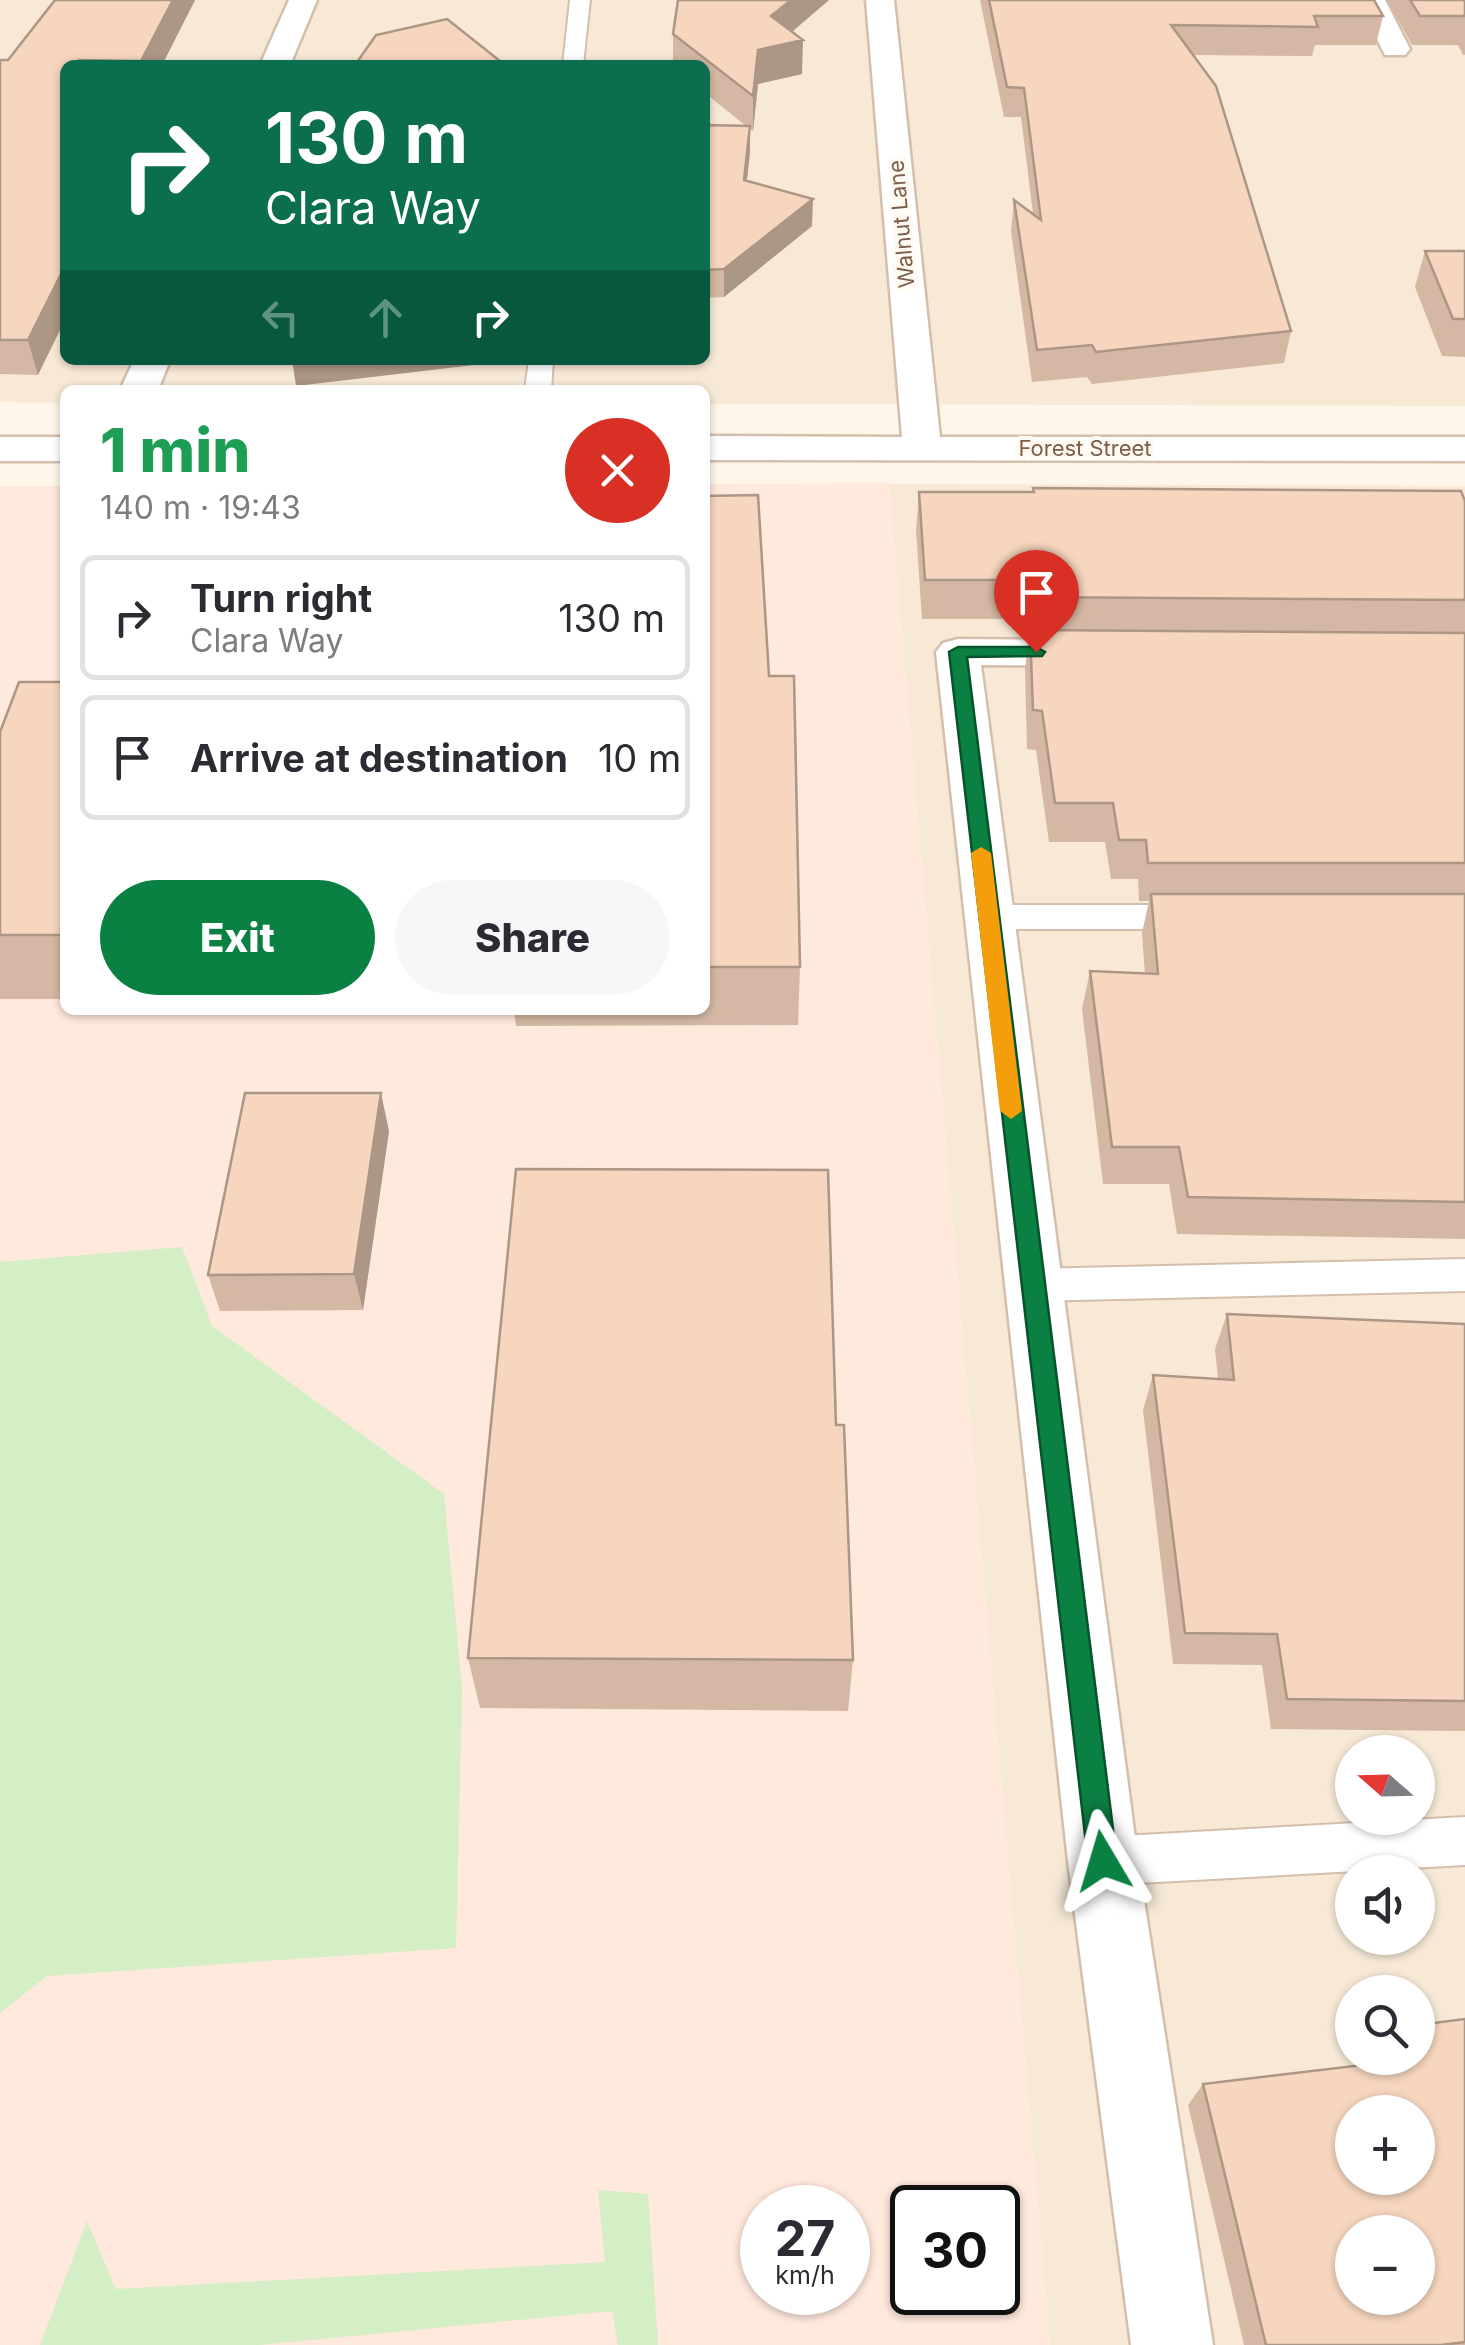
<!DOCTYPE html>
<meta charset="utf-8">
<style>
body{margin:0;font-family:Inter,sans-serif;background:#f7f7f7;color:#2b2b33;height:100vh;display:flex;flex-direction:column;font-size:38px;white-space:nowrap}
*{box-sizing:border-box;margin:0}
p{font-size:32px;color:#7c7c81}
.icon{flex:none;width:55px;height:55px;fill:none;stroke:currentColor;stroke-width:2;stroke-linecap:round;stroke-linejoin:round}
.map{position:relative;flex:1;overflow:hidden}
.panel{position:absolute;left:60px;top:385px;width:650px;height:630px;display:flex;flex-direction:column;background:#fff;border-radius:15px;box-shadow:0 2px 8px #0004}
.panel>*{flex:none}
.banner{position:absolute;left:60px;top:60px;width:650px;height:305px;border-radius:15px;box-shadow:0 2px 8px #0004;background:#0b6e4f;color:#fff;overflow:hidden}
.needle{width:65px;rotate:290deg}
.controls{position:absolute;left:1335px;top:1735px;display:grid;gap:20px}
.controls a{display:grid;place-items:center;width:100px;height:100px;border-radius:50%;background:#fff;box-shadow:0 2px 8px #0004;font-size:50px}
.speed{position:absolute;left:740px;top:2185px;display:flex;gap:20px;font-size:50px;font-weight:700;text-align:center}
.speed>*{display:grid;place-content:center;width:130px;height:130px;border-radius:50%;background:#fff;box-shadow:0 2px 8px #0004;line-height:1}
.speed small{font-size:25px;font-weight:400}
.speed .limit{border:5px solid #111;border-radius:15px;background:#fff;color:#111}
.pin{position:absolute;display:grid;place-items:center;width:85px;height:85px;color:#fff;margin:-102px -42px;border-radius:50% 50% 50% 0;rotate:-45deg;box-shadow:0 0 10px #0007}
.pin .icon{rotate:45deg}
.me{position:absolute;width:110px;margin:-55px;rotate:353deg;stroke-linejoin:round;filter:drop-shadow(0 0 8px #0008)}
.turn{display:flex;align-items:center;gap:35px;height:210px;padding:0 40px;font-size:45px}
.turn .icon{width:130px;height:130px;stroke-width:2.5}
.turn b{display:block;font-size:70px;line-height:85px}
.lanes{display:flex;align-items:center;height:95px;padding:0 40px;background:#0003;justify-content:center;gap:50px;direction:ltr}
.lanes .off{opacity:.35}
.round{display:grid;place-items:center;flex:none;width:105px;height:105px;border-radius:52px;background:#f7f7f7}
.overview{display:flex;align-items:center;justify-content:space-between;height:170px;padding:0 40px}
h1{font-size:60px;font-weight:800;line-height:75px;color:#1e9e55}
.primary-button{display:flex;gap:20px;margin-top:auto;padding:20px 40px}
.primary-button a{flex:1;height:115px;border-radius:60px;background:#0b8043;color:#fff;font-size:40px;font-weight:800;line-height:115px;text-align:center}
.primary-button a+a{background:#f7f7f7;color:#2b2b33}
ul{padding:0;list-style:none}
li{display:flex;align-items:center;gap:30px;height:125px;margin:0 20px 15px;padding:0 20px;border:5px solid #e1e1e2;border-radius:15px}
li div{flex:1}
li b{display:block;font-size:38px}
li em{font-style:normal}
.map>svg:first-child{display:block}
.residential{fill:#f7e9d6;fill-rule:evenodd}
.commercial{fill:#ffe8dc;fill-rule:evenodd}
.green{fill:#d4eec5}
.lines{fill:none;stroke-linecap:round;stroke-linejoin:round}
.lane-casing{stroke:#d3bfac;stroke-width:4}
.street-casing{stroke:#d3bfac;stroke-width:5}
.lane{fill:#fff;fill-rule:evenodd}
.street{fill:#fff;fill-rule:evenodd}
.wall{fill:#d4b8a3}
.shaded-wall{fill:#ac9685}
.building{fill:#f6d6be;stroke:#ac9685;stroke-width:2.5;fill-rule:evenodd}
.route{fill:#0b8043;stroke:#07532c;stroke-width:2.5}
.slow{fill:#f59e0b}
.labels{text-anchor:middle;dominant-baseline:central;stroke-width:8;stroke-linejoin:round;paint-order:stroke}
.far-street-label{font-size:22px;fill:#7c5d49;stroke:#fffaf1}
</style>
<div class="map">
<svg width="1465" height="2345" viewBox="0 0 1465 2345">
<rect width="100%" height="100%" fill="#fef7e9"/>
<path class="residential" d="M0,0H1465V406L705,404V390H65V403L0,402ZM65,65H705V360H65Z
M889,484L1465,486V2345H1050ZM1352,1752H1418V1818H1352ZM1352,1872H1418V1938H1352ZM1352,1992H1418V2058H1352ZM1352,2112H1418V2178H1352ZM1352,2232H1418V2298H1352Z"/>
<path class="commercial" d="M889,483L1050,2345H0V486H65V1010H705V484ZM762,2208H848V2292H762ZM912,2208H998V2292H912Z"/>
<path class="green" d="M182,1247L212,1326L444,1494L462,1689L456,1948L47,1976L0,2013V1262Z
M598,2190L648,2194L658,2345H618L612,2311L259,2345H40L87,2221L116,2289L605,2262Z"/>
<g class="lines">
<g class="lane-casing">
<path id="lane" d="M570,0H590L583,65H563Z
M529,360H553L551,390H525Z
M988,905H1198L1210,909L1215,917L1210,925L1198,929H988L976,925L971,917L976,909Z
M1465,1259V1291L1032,1301L1018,1296L1012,1285L1018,1274L1032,1269Z
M1465,1817V1865L1103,1885L1086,1878L1079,1861L1086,1844L1103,1837Z"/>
</g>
<g class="street-casing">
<path id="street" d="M289,0H317L290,65H260Z
M866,0H894L940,437H1465V461L705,460V436L902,437Z
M1357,0H1385L1410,49L1405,55H1385Z
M134,360H170L158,390H120Z
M0,437H65V461H0Z
M958,639L1102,640L1117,644L1124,653L1117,662L1102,666L981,665L1138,1861L1213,2345H1131L1068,1861L936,652L943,643Z"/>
</g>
<use href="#lane" class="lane"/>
<use href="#street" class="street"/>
</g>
<path class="wall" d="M55,0H195L162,65H65L38,375L0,374V60H8Z
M678,0H829L792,32L802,74L758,84L753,131L750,129V152L747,180L812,226L724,297L705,298V125L746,126L705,93V65H673V34Z
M980,0H1374L1383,16L1376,45H1315L1312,56L1193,55L1291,331L1284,363L1092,384L1087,377L1032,382L1011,231L1014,200L1033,214L1021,117H1004Z
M1387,0H1465V55H1463L1458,45H1412Z
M1425,251H1465V357L1442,356L1415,287Z
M1033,488L1465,501V1239L1177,1234L1169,1184H1103L1082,1009L1090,971L1145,974L1142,933L1149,901H1139L1138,879H1111L1105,842H1049L1036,750L1027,749L1025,669L1029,636H1024L1023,619H922L916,530L919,492H1033Z
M705,496L769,676L800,967L798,1025L516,1026L514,1010H705Z
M65,682V999H0V732Z
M389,1131L363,1310L220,1311L208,1275Z
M1227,1314L1465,1324V1731L1271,1729L1262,1665L1173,1664L1143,1410L1153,1375L1218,1379L1215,1349Z
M836,1425L853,1660L848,1711L480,1708L468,1658Z
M1465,2019V2345H1244L1188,2105L1203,2084L1378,2063L1376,2058H1418Z"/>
<path class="shaded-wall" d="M173,0H195L162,65H142L141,61Z
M791,0H829L775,46L803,40L802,74L758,84L753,131V96L758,50L771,16Z
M750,126V152L744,206V180Z
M813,199L812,226L724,297V269Z
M65,266V320L38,375L28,340Z
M292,360H516L296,386Z
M381,1093L389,1131L363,1310L354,1274Z"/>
<path class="building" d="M55,0H173L141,61L79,60V65H65V266L28,340H0V60H8Z
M678,0H791L771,16L803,40L758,50L753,96L673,34Z
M989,0H1374L1383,16H1314L1318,27L1171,25L1216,86L1291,331L1096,352L1092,345L1037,350L1014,200L1041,220L1024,88L1007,87Z
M1410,0H1465V16H1420Z
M447,19L505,65H355L376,35Z
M705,125L750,126L744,180L813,199L724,269L705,270Z
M1425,251H1465V319H1453Z
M1033,488L1461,491L1465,501V600L1029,597L1028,580H925L919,492H1034Z
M758,495L769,676H794L800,967H705V496Z
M1030,630L1465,633V863H1148L1146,840H1119L1113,803H1055L1042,711L1033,710Z
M19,682H65V935H0V732Z
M1151,894H1465V1202L1188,1197L1179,1147H1112L1090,971L1158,974Z
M245,1093H381L354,1274L208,1275Z
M516,1169L828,1170L836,1425H844L853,1660L468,1658Z
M1227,1314L1465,1324V1701L1287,1699L1277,1634L1185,1633L1153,1375L1234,1380Z
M1465,2019V2342L1441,2345H1266L1203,2084L1405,2060L1404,2058H1418V2025ZM1352,2112H1418V2178H1352ZM1352,2232H1418V2298H1352Z"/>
<path class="route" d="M1036,647L1045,652L1042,656L967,657L1117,1861L1113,1872L1103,1876L1092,1872L1088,1861L949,652L958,647Z"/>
<path class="slow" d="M981,847L991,853L1022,1111L1011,1119L1000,1111L971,853Z"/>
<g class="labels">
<g class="far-street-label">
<text transform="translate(901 224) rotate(-95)">Walnut Lane</text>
<text x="1085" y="448">Forest Street</text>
</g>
</g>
</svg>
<div class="controls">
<a><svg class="needle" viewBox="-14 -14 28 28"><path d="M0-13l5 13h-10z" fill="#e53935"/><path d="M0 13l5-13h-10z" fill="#7c7c81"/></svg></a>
<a><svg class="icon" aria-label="sound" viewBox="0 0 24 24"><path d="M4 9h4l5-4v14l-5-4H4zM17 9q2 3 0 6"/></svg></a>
<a><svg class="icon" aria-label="search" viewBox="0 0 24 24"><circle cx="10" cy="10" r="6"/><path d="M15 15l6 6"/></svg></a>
<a>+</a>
<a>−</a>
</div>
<div class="speed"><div>27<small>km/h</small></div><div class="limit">30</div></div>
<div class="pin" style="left:1036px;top:652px;background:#d93025"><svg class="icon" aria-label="arrive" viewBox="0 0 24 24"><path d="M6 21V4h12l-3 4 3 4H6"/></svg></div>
<svg class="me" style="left:1103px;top:1861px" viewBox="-20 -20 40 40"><path d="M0-17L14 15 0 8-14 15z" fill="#0b8043" stroke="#fff" stroke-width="4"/></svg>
<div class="banner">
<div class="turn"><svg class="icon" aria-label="right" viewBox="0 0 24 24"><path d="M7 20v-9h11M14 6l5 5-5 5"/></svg><div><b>130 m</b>Clara Way</div></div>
<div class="lanes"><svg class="icon off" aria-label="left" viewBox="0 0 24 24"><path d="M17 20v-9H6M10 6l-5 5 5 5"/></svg><svg class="icon off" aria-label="ahead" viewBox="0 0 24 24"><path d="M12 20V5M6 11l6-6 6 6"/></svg><svg class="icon" aria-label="right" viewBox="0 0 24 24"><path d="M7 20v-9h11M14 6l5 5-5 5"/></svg></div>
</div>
<section class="panel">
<div class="overview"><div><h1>1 min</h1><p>140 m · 19:43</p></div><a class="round" style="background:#d93025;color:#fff"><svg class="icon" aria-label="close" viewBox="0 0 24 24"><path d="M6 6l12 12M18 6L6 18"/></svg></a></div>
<ul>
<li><svg class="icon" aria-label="right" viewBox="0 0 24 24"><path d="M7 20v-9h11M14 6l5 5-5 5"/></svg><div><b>Turn right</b><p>Clara Way</p></div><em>130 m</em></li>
<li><svg class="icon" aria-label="arrive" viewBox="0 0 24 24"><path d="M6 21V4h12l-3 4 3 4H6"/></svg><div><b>Arrive at destination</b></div><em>10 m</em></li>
</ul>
<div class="primary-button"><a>Exit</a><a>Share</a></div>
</section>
</div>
